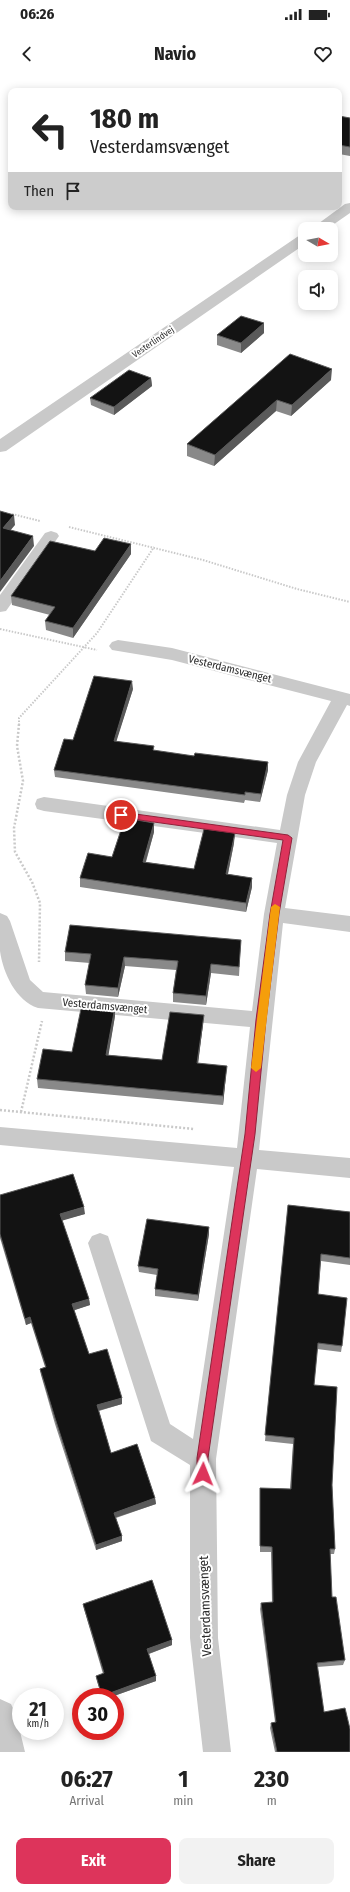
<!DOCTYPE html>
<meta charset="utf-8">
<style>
body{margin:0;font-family:"Fira Sans Condensed",sans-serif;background:#f2f2f2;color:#222;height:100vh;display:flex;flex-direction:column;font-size:15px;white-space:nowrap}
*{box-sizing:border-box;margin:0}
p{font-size:13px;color:#767676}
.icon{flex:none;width:22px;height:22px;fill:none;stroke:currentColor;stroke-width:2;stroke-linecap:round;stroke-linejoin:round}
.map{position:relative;height:1672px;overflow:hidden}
.side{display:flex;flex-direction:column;background:#fff;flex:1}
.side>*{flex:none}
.hud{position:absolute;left:8px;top:8px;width:334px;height:122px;border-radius:8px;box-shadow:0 2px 10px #0003;background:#fff;color:#222;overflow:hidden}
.needle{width:26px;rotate:100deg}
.controls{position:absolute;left:298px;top:142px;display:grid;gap:8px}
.controls a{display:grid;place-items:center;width:40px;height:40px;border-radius:8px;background:#fff;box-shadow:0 2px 10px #0003;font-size:20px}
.speed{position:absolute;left:12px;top:1608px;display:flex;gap:8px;font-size:20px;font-weight:700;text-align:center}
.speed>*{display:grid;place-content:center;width:52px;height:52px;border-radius:50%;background:#fff;box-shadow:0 2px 10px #0003;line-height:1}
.speed small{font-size:10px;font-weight:400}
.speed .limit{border:6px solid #d22;background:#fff;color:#111}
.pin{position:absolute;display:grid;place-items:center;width:34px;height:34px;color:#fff;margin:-17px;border:2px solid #fff;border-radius:50%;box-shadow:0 1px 4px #0007}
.me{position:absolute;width:44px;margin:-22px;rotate:2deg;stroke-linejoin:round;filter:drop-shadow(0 0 3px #0008)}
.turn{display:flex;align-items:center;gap:14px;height:84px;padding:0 16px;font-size:18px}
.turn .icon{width:52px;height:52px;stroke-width:2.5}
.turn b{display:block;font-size:28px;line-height:34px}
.then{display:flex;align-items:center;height:38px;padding:0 16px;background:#0003;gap:8px;font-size:15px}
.eta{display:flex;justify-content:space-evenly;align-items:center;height:68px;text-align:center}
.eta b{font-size:24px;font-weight:700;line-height:28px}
.action{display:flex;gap:8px;margin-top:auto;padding:8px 16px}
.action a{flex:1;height:46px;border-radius:8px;background:#dd345b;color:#fff;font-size:16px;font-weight:700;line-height:46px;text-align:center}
.action a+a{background:#f2f2f2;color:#222}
.status{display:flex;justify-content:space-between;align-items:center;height:28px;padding:0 20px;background:#fff;direction:ltr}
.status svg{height:11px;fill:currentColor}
header{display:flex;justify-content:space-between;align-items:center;height:52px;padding:0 16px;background:#fff;font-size:18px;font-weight:700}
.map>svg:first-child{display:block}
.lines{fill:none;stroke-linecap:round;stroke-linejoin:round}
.path-far1{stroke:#c9c9c9;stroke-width:2;stroke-dasharray:1.5 1.5;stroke-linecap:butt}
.path{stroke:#c9c9c9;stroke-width:2.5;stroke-dasharray:2 2;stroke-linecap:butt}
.minor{fill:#c9c9c9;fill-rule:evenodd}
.tertiary{fill:#c9c9c9;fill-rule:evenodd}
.wall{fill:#898989}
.shaded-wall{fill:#5a5a5a}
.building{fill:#131313;stroke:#5a5a5a}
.route{fill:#dd345b;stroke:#90223b}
.slow{fill:#f59e0b}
.labels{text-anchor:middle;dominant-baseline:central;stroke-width:4;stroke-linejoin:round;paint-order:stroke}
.far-street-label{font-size:9px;fill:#2c2c2c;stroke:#fff}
.street-label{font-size:11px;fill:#2c2c2c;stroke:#fff}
.near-street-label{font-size:13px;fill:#2c2c2c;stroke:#fff}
</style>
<div class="status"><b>06:26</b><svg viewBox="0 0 49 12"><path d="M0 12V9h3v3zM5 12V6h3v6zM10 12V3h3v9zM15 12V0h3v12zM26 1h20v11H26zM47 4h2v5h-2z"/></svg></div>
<header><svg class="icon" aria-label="back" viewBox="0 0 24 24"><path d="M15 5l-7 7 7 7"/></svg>Navio<svg class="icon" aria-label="heart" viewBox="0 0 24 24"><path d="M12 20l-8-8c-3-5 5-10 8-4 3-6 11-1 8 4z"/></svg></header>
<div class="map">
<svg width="350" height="1672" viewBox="0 0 350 1672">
<rect width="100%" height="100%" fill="#fff"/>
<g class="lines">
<path class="path-far1" d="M12,434L40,441
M69,447L203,480L297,509L350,522
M0,549L97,570
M19,645V638L97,553L154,467"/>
<path class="path" d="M19,644L17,666L23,701L14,748L15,772L32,802L40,823L39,882
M0,1030L194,1049
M21,1032L42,941"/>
<path class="minor" d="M51,451L57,453L59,456L6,531L0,532V515L45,453Z
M118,560L172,568L350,614V626L347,625L316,682L305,715L285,828L350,836V852L283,843L259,1070L350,1078V1098L257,1089L216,1379L218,1558L231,1672H203L190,1558V1385L151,1361L88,1163L92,1156L100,1153L108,1156L170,1344L193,1359L234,1087L0,1065V1047L237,1068L250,947L38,928C16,921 3,893 0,871C0,859 0,846 0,833L7,836L10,841L30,900L43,912L252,931L264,834L277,763L44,731L37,729L35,724L37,719L44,717L280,750L287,715L298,682L331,621L172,580L112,570L109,566L112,562Z"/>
<path class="tertiary" d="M350,123V133L327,149H311L345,124Z
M305,154V164L6,371L0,372V359L300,155Z
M0,1619L11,1624L16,1635L25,1672H0Z"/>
</g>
<path class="wall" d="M339,36L350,38V76L339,74Z
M264,243V253L241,273L217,265V255Z
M290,274L331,300L291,336L276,331L214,386L187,376V364Z
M151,298L152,306L114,335L91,325L90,318Z
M131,464V474L73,558L46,550L45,541L50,535L12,525L11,516L95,471Z
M133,609L116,661L154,671L194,676L268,682V690L260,722L245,720L244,723L55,697L54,690L73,660Z
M154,743V752L146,782L194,789L234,763L228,794L252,798V807L246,832L80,807V798L112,777Z
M241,860L239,896L211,893L206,925L173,922V913L176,890L125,886L118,917L86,914L85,905L90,883L65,881V872Z
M115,927V936L108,975L162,980L203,944L198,983L226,995L223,1025L38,1008L37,999L72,972Z
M0,1115L85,1134L62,1140L89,1219L90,1225L74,1230L89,1274L122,1324L99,1331L111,1373L155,1418L156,1424L116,1438L122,1456V1461L96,1470L55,1344L41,1295L40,1289L45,1287L31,1243L26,1245L0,1158Z
M288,1125L350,1132V1185L321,1181L318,1214L342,1266L341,1272L317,1269L314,1305L332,1405L335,1469L334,1474H330L332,1517L345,1580L343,1585L317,1587L324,1632L350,1672H275L270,1648L271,1643L275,1642L260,1529L261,1523H272L271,1472H260V1408L290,1409L293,1364L265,1361Z
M209,1147V1154L198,1221L155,1216V1209L157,1195L139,1192L138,1186Z
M83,1524L172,1560V1565L149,1574L156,1601L111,1617H102L97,1601L96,1596L103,1594L84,1529Z"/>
<path class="shaded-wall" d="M264,243V253L241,273V263Z
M332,289L331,300L291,336L292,325Z
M151,298L152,306L114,335V327Z
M277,320L276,331L214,386L215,375Z
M14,435L15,445L4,458L3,448Z
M33,456L34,466L0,512V501Z
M131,464V474L73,558V548Z
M132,601L133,609L114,669V661Z
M268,682V690L260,722L261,714Z
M154,743V752L143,791V782Z
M235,753L234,763L226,803V794Z
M252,798V807L246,832V823Z
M124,877L125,886L118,917V908Z
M211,884V893L206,925V916Z
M115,927V936L107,984L106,975Z
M204,935L203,944L197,992V983Z
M227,986L226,995L223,1025V1016Z
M84,1127L85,1134L61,1141L60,1134Z
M209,1147V1154L198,1221V1215Z
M89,1219L90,1225L72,1231V1224Z
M30,1237L31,1243L26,1245L25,1239Z
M122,1318V1324L97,1331V1325Z
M155,1418L156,1424L114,1438V1433Z
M122,1456V1461L96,1470V1465Z
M172,1560V1565L148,1574L147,1569Z
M156,1596V1601L111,1617H102V1616Z"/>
<path class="building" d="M339,36L350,38V67L339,65Z
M241,236L264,243L241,263L217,255Z
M290,274L332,289L292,325L277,320L215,375L187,364Z
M129,290L151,298L114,327L90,318Z
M0,431L14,435L3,448L33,456L0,501Z
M104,458L131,464L73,548L45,541L55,527L11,516L50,461L95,471Z
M94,596L132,601L114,661L154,666L153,670L194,676L195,673L268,682L261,714L245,712V715L54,690L64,659L73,660Z
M125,738L154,743L143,782L194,789L204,749L235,753L226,794L252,798L246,823L80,798L88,773L112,777Z
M70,845L241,860L239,887L211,884L206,916L173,913L178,881L124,877L118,908L85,905L91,874L65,872Z
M82,924L115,927L106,975L162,980L170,932L204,935L197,983L227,986L223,1016L37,999L43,969L72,972Z
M73,1094L84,1127L60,1134L89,1219L72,1224L89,1274L107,1269L122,1318L97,1325L111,1373L137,1364L155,1418L114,1433L122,1456L96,1465L55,1338L40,1289L46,1287L30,1237L25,1239L0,1154V1115Z
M288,1125L350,1132V1178L321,1174L318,1214L347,1218L342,1266L318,1263L314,1305L337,1307L332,1405L335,1469H330L332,1517H336L345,1580L317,1583L324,1632L345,1628L350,1649V1672H277L271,1643L276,1642L261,1523L273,1522L272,1467L260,1466V1408L291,1409L294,1358L265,1355Z
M147,1139L209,1147L198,1215L155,1209L158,1189L138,1186Z
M152,1500L172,1560L147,1569L156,1596L102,1616L96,1596L104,1593L83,1524Z"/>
<path class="route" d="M121,732L288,755L292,758L279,834L266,940L255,1054L208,1378L209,1394L207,1398L203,1399L199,1398L197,1394V1378L245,1054L256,940L270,834L283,760L118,737V733Z"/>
<path class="slow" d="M275,824L280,827L261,988L256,992L251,988L271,827Z"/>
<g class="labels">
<g class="far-street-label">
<text transform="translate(153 262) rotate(-34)">Vesterlindvej</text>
</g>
<g class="street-label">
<text transform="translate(230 589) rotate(14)">Vesterdamsvænget</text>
<text transform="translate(105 926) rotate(5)">Vesterdamsvænget</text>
</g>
<g class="near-street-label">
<text transform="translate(205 1526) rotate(-92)">Vesterdamsvænget</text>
</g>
</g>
</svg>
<div class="controls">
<a><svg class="needle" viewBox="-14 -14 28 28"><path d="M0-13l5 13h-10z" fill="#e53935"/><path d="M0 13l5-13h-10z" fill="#767676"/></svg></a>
<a><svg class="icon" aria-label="sound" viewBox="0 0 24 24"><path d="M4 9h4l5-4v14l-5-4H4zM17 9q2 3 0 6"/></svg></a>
</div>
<div class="speed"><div>21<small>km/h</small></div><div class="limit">30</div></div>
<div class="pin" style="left:121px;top:735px;background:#d93025"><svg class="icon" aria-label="arrive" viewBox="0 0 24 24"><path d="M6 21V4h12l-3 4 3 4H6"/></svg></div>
<svg class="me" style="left:203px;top:1394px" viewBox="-20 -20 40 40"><path d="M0-17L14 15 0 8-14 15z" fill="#dd345b" stroke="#fff" stroke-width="4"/></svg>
<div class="hud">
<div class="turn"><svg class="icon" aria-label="left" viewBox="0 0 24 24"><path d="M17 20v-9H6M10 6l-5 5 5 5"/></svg><div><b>180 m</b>Vesterdamsvænget</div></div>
<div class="then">Then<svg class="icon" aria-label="arrive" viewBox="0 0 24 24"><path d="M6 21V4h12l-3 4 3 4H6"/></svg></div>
</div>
</div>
<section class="side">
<div class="eta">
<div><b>06:27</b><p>Arrival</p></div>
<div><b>1</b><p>min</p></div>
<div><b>230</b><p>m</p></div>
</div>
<div class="action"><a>Exit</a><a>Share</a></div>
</section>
